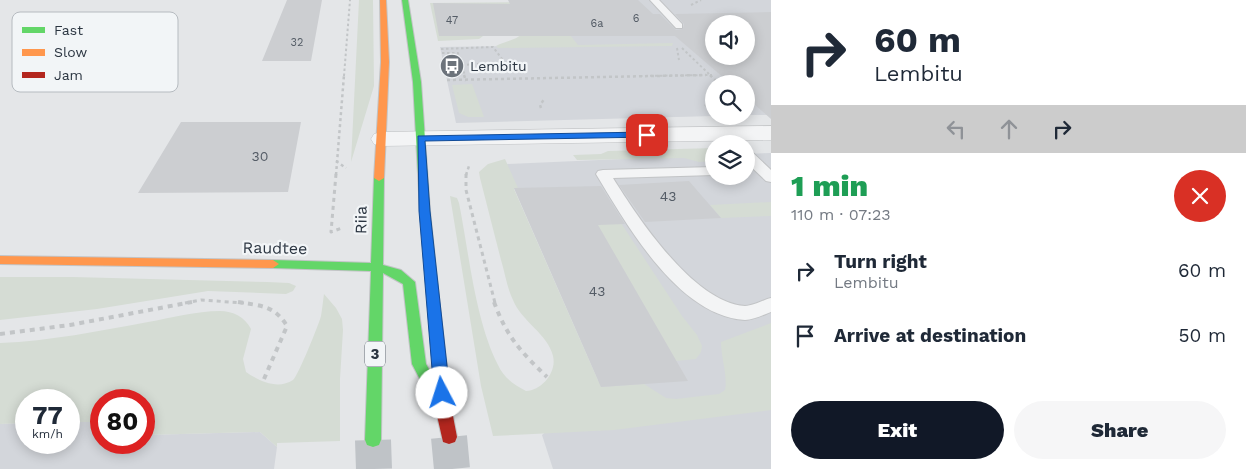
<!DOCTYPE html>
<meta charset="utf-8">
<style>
body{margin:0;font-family:"Work Sans",sans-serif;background:#f6f6f7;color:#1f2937;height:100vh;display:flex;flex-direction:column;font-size:19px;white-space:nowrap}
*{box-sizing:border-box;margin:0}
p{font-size:16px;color:#747a83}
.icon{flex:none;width:28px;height:28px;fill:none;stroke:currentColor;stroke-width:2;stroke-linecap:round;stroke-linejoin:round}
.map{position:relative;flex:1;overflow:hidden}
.details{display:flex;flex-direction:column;background:#fff;width:475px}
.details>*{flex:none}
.guide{background:#fff;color:#1f2937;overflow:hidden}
.fabs{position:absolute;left:705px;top:15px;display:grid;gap:10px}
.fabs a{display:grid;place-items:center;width:50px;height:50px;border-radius:50%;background:#fff;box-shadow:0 2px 12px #0003;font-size:25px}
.speed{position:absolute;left:15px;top:389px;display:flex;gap:10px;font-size:25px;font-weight:700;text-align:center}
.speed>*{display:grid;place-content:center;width:65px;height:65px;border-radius:50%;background:#fff;box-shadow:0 2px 12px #0003;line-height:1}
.speed small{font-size:12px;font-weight:400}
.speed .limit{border:8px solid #d22;background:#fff;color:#111}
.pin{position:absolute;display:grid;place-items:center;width:42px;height:42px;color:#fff;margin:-21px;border-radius:10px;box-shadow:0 2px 8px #0006}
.me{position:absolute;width:55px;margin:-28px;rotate:355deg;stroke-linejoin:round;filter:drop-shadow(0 0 4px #0008)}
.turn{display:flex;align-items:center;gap:18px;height:105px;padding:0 20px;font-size:22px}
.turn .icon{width:65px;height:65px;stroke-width:2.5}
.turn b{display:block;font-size:35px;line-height:42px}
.lanes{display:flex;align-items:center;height:48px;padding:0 20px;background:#0003;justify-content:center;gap:25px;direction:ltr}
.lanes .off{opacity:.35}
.round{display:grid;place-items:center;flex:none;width:52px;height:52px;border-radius:26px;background:#f6f6f7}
.head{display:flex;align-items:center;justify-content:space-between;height:85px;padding:0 20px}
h1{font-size:30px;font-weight:800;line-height:38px;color:#1e9e55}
.cta{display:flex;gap:10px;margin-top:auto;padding:10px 20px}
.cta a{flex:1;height:58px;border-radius:30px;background:#111827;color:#fff;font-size:20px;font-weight:800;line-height:58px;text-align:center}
.cta a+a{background:#f6f6f7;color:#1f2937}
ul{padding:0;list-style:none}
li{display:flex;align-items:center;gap:15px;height:65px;padding:0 20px}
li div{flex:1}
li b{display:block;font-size:19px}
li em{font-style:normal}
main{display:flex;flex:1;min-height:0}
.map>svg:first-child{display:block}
.built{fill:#d3d6db;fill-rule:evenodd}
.green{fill:#d5dcd4}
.building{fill:#ccced1;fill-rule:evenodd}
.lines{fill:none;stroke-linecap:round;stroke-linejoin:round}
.highway-tunnel{stroke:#bfc3c7;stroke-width:36;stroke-dasharray:36 18;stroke-linecap:butt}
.lane-casing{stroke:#c2c4c6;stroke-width:2}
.street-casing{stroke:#c2c4c6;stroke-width:1}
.fast-casing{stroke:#c2c4c6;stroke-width:2}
.slow-casing{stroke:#c2c4c6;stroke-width:2}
.jam-casing{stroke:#c2c4c6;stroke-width:2}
.path-far3{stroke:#c2c5c7;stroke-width:2;stroke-dasharray:2.5 2.5;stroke-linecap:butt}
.path-far2{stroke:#c2c5c7;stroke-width:2.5;stroke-dasharray:3 3;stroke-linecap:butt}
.path-far1{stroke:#c2c5c7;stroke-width:3;stroke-dasharray:4 4;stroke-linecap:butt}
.path{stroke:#c2c5c7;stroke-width:4;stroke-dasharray:5 5;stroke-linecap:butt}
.lane{fill:#f3f4f5;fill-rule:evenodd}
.street{fill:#f3f4f5;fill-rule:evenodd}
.fast{fill:#63d668;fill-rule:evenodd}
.slow{fill:#ff974d;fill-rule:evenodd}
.jam{fill:#b3261e;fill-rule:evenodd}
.route{fill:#1a73e8;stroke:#114b97}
.labels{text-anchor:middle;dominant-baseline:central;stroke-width:4.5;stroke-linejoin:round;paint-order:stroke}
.far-number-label{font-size:11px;fill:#545c66}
.far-poi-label{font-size:14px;fill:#2b3541;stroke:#f2f5f7;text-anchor:start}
.number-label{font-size:14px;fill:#545c66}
.shield{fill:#f2f5f7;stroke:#676f78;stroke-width:1}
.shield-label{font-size:15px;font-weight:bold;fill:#2b3541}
.street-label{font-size:16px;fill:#2b3541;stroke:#f2f5f7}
.key{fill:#f2f5f7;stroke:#b6bbc0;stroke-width:1}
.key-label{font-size:14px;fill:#2b3541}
</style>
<main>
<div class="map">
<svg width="771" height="469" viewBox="0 0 771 469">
<rect width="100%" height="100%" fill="#e4e6e8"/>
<path class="built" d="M615,0H771V115H746V84H714V116L456,123L440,47L577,45L544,2ZM714,24H746V56H714Z
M771,153V469H553L542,435L572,410L598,380L514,188L507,164L714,155V176H746V154Z
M69,422H95L101,427V442H144V435L260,432L277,447L274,469H0V424L26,423V442H69Z"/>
<path class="green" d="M359,0H373L374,86L351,162Z
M542,0L578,45L673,43L672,46L498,48L496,46C505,41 515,41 523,33L478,22L483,36L479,39L438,41L430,3L543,2Z
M472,84L484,117H468L459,113L452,85Z
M714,148V161L699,162L684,158L577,160L573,155L601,154L608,151Z
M505,159L518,188L514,189L601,387L644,384L666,398L676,399L719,394L725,390C728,377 721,358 721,342L771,323V410L614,430L493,436L481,386L450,196L457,198L459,203C469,253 475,320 498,365C504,378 514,385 526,391C542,390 557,372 553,356C548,334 521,321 513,300C507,288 505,273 501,260C494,233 487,205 480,178L479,172L488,164Z
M771,202V216L721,218L710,205Z
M621,223L682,316L697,335L702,346L701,352L696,359L676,361L597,224Z
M0,277H73L267,282L289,283L296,286L293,291L286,294L208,291L97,309L0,320Z
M324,294L336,308L342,319L343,330L340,379V441L277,443V447L260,432L144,435V400H101V427L95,422H69V400H26V423L0,424V343C50,341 99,331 148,322C171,318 196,311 220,311C233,311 245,317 251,329L243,359L246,372C259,381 278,390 293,380C298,376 319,324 321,316C322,310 323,301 324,294Z"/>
<path class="building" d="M287,0H322L311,61H262Z
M508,0H638L653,14H660L676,30L683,29L684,24L675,14L771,12V119L746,97V84H731L675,36H439L433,3L510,4ZM714,24H746V56H714Z
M181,122H301L288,192L138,193Z
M689,181L721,218L645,222L619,185Z
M601,186L625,224L598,225L688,381L601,387L514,188Z"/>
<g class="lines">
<path class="highway-tunnel" d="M449,437L452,469
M373,440L374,469"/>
<g class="lane-casing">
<path id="lane" d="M650,0H659L682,24V28H676Z
M724,130L729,131L741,144H727L718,134Z
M746,150L751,151L771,170V182L766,181L746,162Z
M714,167V175L613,178C638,218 694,303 745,306C753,306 763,300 771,298V312C763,315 753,320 745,320C678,316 627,225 596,174L598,171L603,170Z"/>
</g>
<g class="street-casing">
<path id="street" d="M771,126V140L382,146L374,144L371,139L374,134L382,132Z"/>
</g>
<g class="fast-casing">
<path id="fast" d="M402,0H408L421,82L430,211L440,306L439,309H429L428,306L420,211L413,82Z
M379,175L384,178L383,265L401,270L415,282L426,364L448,403L445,408L440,410L435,408L412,364L403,284L383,273L381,440L379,445L373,447L367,445L365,440L371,271L273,268L267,264L273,260L371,263L374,178Z"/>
</g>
<g class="slow-casing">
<path id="slow" d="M380,0H386L389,62L384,178L379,181L374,178L381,62Z
M0,256L273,260L279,264L273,268L0,264Z"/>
</g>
<g class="jam-casing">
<path id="jam" d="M434,301L439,303L440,306L452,411L457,437L455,442L449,444L443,442L436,411L428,306L429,303Z"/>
</g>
<path class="path-far3" d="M691,5L701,0
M677,48L679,60
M682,48L711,76
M441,49L493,47L506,64
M442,53H458L465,76
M462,65L479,64
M344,76L350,0
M640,76L712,75"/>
<path class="path-far2" d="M464,75L466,81
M710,75L719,84
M447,80L706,75
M705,106L714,95
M541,108L540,105L545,98
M336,161L346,168
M336,175L344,75
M466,175L469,166"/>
<path class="path-far1" d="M336,174L331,232L342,228
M466,174V190L495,303
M185,303L201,300L244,303"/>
<path class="path" d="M238,302C261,306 274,305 287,326L264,379
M494,302C507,337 520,351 547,377
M0,334L70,325L192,302"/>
<use href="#lane" class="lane"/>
<use href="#street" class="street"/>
<use href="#fast" class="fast"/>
<use href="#slow" class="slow"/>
<use href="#jam" class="jam"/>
</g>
<path class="route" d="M647,132L652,135L650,137L425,141L430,211L450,393L447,397L442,399L437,397L434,393L419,211L418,136Z"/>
<defs>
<g id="bus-disc" transform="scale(1.25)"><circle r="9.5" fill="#6c737b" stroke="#f2f5f7"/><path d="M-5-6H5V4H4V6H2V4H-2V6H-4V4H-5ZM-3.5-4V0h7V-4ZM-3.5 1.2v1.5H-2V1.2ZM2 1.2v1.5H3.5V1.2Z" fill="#fff"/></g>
</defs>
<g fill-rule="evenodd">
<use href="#bus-disc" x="452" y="66"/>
</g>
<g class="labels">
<g class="far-number-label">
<text x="636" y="18">6</text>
<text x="452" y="20">47</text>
<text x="597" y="23">6a</text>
<text x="297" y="42">32</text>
</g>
<g class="far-poi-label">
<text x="470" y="66">Lembitu</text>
</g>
<g class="number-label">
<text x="260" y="156">30</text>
<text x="668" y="196">43</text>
<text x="597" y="291">43</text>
</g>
<rect class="shield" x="365" y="341.5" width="20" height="25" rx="4"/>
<g class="shield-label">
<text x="375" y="354">3</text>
</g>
<g class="street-label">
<text transform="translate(361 220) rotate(-89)">Riia</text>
<text transform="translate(275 248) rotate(1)">Raudtee</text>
</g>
</g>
<rect x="12" y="12" width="166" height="80" rx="8" class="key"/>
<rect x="22" y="27" width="23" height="6" fill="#63d668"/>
<rect x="22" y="49" width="23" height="7" fill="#ff974d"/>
<rect x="22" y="72" width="23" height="6" fill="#b3261e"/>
<g class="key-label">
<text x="54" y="35">Fast</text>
<text x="54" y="57">Slow</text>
<text x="54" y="80">Jam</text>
</g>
</svg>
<div class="fabs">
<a><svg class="icon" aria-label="sound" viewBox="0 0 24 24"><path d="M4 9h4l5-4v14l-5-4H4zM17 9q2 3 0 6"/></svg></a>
<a><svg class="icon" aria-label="search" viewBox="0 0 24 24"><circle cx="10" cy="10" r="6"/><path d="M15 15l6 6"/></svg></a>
<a><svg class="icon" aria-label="layers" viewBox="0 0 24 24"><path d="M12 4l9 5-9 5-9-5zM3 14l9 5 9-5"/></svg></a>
</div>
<div class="speed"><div>77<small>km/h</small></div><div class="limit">80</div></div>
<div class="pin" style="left:647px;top:135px;background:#d93025"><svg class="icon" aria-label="arrive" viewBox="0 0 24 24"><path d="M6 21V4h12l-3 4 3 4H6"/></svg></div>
<svg class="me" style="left:442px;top:393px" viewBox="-20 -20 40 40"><circle r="19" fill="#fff"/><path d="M0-13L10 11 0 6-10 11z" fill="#1a73e8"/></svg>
</div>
<section class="details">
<div class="guide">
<div class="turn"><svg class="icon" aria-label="right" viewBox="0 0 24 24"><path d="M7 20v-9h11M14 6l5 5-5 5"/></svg><div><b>60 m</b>Lembitu</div></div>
<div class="lanes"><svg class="icon off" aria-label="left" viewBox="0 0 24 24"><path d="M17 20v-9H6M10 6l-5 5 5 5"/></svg><svg class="icon off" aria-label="ahead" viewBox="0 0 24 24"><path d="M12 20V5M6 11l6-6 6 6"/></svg><svg class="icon" aria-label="right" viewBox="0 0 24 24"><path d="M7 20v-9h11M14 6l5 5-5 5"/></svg></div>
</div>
<div class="head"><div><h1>1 min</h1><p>110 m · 07:23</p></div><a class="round" style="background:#d93025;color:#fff"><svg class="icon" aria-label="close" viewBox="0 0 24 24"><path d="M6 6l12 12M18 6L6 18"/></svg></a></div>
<ul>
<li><svg class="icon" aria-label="right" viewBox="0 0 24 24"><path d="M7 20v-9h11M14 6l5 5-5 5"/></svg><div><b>Turn right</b><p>Lembitu</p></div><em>60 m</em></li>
<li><svg class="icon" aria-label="arrive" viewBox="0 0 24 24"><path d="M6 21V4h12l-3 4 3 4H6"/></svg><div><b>Arrive at destination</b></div><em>50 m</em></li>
</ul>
<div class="cta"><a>Exit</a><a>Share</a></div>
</section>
</main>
